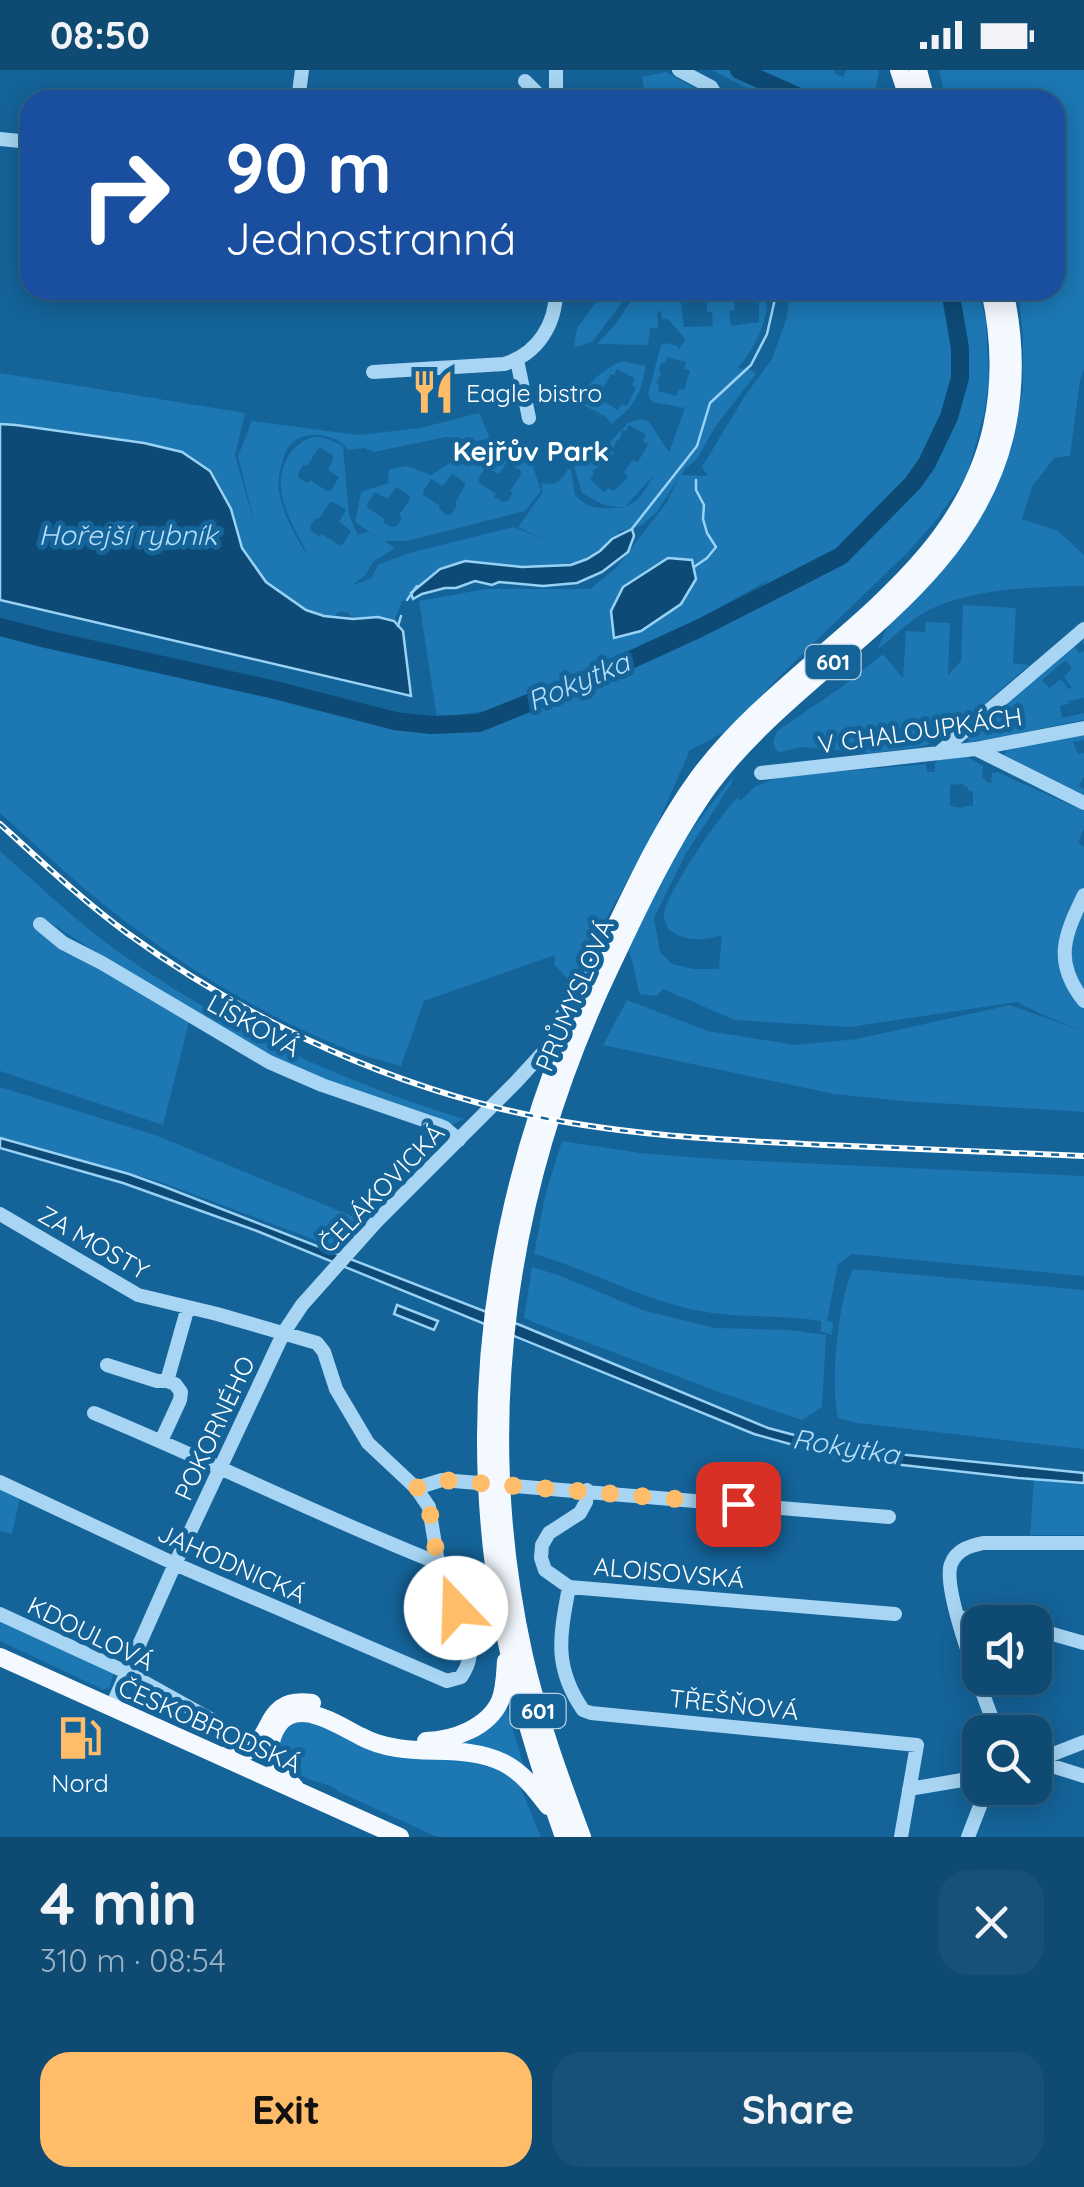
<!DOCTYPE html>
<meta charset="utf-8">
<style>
body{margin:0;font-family:Quicksand,sans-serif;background:#185178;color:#f1f3f6;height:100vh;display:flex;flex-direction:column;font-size:38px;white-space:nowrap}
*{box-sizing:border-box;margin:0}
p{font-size:32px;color:#9bb3c4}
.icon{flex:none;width:55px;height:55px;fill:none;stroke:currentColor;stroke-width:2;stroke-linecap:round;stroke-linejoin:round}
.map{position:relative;height:1767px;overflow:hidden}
.drawer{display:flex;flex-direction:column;background:#0f4a73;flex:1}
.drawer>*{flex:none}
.guide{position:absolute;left:20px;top:20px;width:1045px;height:210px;border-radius:30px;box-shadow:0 5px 25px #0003,0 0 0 2px #2f6285;background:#1a4fa0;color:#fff;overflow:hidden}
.fabs{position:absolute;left:962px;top:1535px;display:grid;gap:20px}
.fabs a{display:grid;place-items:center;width:90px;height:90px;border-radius:20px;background:#0f4a73;box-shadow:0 5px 25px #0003,0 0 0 2px #2f6285;font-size:50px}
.pin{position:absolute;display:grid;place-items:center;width:85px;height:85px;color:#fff;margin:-42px;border-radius:20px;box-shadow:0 5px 15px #0006}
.me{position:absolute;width:110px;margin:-55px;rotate:339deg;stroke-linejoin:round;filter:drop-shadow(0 0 8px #0008)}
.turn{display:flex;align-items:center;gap:35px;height:210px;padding:0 40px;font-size:45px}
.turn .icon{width:130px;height:130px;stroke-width:2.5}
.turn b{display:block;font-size:70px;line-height:85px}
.round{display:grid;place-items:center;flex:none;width:105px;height:105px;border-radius:30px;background:#185178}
.summary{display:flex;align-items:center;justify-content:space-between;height:170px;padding:0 40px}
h1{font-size:60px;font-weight:800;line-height:75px}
.cta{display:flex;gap:20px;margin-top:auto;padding:20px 40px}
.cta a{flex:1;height:115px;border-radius:30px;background:#ffbc69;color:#111;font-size:40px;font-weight:800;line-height:115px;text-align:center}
.cta a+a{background:#185178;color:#f1f3f6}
.status{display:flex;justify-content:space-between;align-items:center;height:70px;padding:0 50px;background:#0f4a73;direction:ltr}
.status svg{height:28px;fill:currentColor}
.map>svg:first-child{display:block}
.green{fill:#1c77b3;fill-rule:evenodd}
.water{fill:#0d4a75;stroke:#99d2f5;stroke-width:2.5}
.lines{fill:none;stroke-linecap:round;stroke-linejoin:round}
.stream{stroke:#99d2f5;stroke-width:2.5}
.river{stroke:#0d4a75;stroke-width:18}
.minor{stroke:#a7d5f3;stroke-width:14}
.major{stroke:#f3f9ff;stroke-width:18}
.rail-casing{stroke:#fff;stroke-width:6}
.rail{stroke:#146399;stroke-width:2.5;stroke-dasharray:8;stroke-linecap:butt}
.route{stroke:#ffbc69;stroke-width:18;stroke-dasharray:0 32.4}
.labels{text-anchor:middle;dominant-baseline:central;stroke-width:10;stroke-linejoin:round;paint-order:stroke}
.shield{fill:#146399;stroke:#b8d0e0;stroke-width:2.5}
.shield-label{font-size:22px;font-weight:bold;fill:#fff}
.poi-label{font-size:25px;fill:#fff;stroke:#146399;text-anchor:start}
.street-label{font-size:25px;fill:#fff;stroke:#146399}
.neighbourhood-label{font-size:28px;font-weight:bold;fill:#fff;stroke:#146399}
.water-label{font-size:28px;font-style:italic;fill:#b4def9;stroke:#146399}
</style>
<div class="status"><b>08:50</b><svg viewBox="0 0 49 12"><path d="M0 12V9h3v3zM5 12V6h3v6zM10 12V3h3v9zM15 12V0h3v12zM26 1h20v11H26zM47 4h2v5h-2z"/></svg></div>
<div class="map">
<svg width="1084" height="1767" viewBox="0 0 1084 1767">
<rect width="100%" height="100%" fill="#146399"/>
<path class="green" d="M712,0H728L796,30H756V23Z
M749,0H835L834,3L843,7L846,0H879L876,18L892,30H813Z
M939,0H1084V299L1080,310L1070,386L1054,388L1032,417L1022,449L1058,461L1084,485V516C1034,517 965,518 920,545C905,555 891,569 877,580L892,546L964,474L990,431L1013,365L1023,318V267L1018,220H1055L1060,211L1055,199V30H961L960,24L946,30Z
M666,2L698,20L700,30H646L642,7Z
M605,220H631L593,271L574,278L577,258Z
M639,220H679L684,257L713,256L712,242H707V227L705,226L704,220H734V224L732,225L735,240L729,241L731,256L759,252V220H763C764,223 767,233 767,237C765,256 751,285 737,298L751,300L756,304L715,357L697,389L686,398L681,405L708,406L702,397L746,324L772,289L787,247L790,220H978L986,251L989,312L984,344L967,406L938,448L907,483L789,597L727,661L690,680L655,760L571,913L554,894L555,885L424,931L401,996C384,991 366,987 349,980C272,950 195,904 129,854C83,820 42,781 0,743V564L421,662L486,657L637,595L705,563L716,557L769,510L664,568L566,611L499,639L437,648L419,531L485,519H590L616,498L667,432L679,407L657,442L642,455L618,462L620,464L600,481L571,495L522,497L477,491L418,516L402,532L394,551L378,547L353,549L347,542H338L334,547C298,543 253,508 241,473C237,462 236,447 229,437C223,427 192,390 184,384C168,372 45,359 17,355L0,354V303L245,343L235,385L256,459L238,386L252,351L358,365L420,358L479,343L490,368L477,371L446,367L374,382L364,378L348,380C338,364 305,359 291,374C283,383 277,408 279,420C282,442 296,468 308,486C300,468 282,440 281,419C278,396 294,366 320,367C327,368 336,373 343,376L349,445L358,465L368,462L378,468L355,452L361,422L388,413L389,399L408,396L431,405L454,390L468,396L491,387L528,381L541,421L525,441L407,471H385L395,478L373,492L365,506L352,515L371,509L378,495L406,484L514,457L546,470L518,457L543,422L541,413C555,416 562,411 568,399H571L575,425C585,435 590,437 604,438C634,440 639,430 654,405L624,438L604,435L582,423L574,397L587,385L598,384L628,353L641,349L649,352L669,382L686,335L684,338L652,332L648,324L661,275L667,273L677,276L679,280L685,269L668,249H662L661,241L657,242L658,258H650L648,275L597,274L613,257ZM667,287L686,292L684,299L690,301L684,320L679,319L676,326L658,321L659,314L656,313L661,303L659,301L661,293H665ZM629,355L646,364L643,371L648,374L638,392L633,390L624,402L628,407L614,421L609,418L604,422L590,409L594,404L592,401L601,395L600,393L608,385L611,387L614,382L612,380L617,370L619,371L622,360L626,361ZM321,378L334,386L328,400L339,407L331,420L327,421L310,410L308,413L299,408L298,403L304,394L307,396L318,379ZM507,392L520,400L521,404L510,421L513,423L508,431L503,432L494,427L496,424L479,413L478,409L486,397L499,404ZM452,404L465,413V416L455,433L457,435L452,444L447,445L439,439L440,436L423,425V422L431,409L443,416ZM396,417L409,425L410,429L399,445L402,448L397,456L392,457L383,452L385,449L368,438L367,434L375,422L388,429ZM330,432H333L346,440L339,452L351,461L343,474L339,475L322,464L320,467L311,461L310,456L316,448L319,449Z
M622,291L646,296C639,328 637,332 612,354L605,346L581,334C586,311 602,301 622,291ZM617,299L635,309L632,315L636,318L627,336L622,334L618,340L601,330L604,324L601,322L611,304L614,305Z
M963,535L1016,538L1013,593L1029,595L950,664L924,676L871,683L802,677L780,682L776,680L773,672L777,661L843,616L883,584L903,608L906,561L925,562L926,552L950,553L948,605L961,591Z
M1084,570V575L1082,571L1075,576L1079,583L1084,581V628L1068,631V634L1060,636L1062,648L1084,643V650L969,673L967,665L1074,575ZM1066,590L1072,598L1064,607L1072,618L1069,619L1061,609L1049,618L1042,610Z
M1084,662V670L1073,672L1078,684L1084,683V706L1079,716L1084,719V727L1005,687V680Z
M966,686L983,696L982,708L986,710V712L991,713L992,703L997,702L1084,741V759L1078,772L1084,777V818L1065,854L1057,884L1064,904L1084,936V1042L903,1031L834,1024L603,975L627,930L708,961L796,975L857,969L1010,935L1082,961L1041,944L1017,932L850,957L735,950L663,919L657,926L640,924C634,908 635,892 627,878C643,854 652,825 667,799C686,766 709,736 733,707L731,714L685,785L654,848L660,882L672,894L694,899H719L722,865C703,871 686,872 669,860C666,854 664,852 664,845C666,823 721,743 738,727L740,731L756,716L779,707L926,694L927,702H935V693L940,688ZM962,714L968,718V721L973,722V736H963V738L950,736V715Z
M0,781C38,815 75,850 116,880C226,958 336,1010 464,1049L445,1058L281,994L148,916L43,848L54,871L190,948L163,1055L0,1001Z
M1084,832V924L1068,892L1078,844Z
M0,1017L155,1065L364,1151L339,1179L158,1111L0,1068Z
M562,1071L640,1083L715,1089L1084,1106V1206L852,1184L838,1194L827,1251L833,1252L832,1265L821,1262V1251C784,1245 748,1248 712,1243C649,1234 594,1201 534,1184L546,1122Z
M532,1197L558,1205L645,1241L715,1258L790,1260L826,1265L822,1337L802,1350L722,1323L533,1252L524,1248Z
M853,1199L1084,1220V1379L857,1353L838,1348C830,1316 838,1229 853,1199Z
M1034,1409L1084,1413V1465H1030Z
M0,1419L20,1428L12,1464L0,1461Z
M0,1549L114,1601L110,1616L104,1620L0,1571Z
M505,1633L525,1700L446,1675Z
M296,1649L504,1698L519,1714L541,1767H437L339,1722C331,1715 326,1715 317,1712C303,1708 290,1698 283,1686L278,1688L280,1661Z"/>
<path class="water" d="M0,354L16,355L144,373L182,382L210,401L231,439L242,478L266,512L306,540L324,546L353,549L378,547L394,551L403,561L411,626L0,530Z
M632,459L634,466L628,482L602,502L577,513L543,516L499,512L492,515L475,511L456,518H445L422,524L413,529L411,523L440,499L465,491L522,497L571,495L587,489L600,481L612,469Z
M668,488L692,490L696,509L681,534L641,561L614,568L611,541L623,517Z
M0,1068L129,1104L165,1117L520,1255L768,1358L813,1370L868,1381L1084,1403V1413L1018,1408L840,1388L754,1364L257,1161L123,1113L0,1078Z
M397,1235L438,1251L434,1260L394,1244Z"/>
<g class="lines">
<path class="stream" d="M769,14V30
M631,460L697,376L710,333L751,295L767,264L777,220
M694,497L707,488L716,477L707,463L703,449L704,435L696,420V410
M407,530L417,516
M398,556L401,546"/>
<path class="river" d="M739,0L806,30
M0,557L46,569L275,620L395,651L431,655L479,653L591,608L700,558L841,486L913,413L927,393L949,347L960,308V278L950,220"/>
<path class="minor" d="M679,0L711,17L719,30
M525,11L539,25L550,30
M298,30L302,0
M556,30V0
M0,69L30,72
M517,290L529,348
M373,302L504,294C538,284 556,254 556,220
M976,679L1084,733
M940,682L1084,559
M761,703L975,679L1084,658
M1084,825C1064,866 1053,892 1084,931
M40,854L63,873L102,893L269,992L322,1015L438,1055L445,1058L459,1070
M0,1144L138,1225L217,1244L317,1273L324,1282L336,1319L368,1373L416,1418L429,1437L438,1493L470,1572C471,1586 469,1595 461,1607L447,1611L175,1494L0,1412
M107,1295L157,1311H167
M94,1343C210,1391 322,1447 438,1493
M161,1371L180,1330L181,1322L175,1314L167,1311L188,1237
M416,1418L442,1410L889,1447
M587,1420L586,1432L580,1443L549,1463L542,1475L541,1488L545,1500L569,1517L895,1544
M569,1517C560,1566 553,1596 583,1640L591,1643L917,1675L901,1767
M0,1544L126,1602L214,1651
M958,1547L993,1552
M1035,1559L1084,1573
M111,1638L175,1494L284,1262L302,1235L376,1152L516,1012L559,965L562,945
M997,1662C986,1631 941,1520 951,1494C957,1479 970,1476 983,1473H1084
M1035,1691L1084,1672
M1036,1691L1084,1706
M909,1719L980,1707
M968,1767L987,1718"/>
<path class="major" d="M899,0L909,30
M918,0L926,30
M0,1587L400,1767
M426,1671C453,1670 488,1658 500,1631C505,1619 505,1604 506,1591
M222,1686C230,1686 239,1685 246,1682C275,1667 263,1626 312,1633
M296,1719C283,1703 264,1688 273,1665C290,1622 334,1653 360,1666C371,1672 384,1676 397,1678C432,1684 471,1676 504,1693C523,1703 535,1719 548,1736
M564,1767C538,1694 515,1619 501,1543C460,1305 504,1081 611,866C637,812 663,756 698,708C789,585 957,516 992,357C1002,311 1000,265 990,220
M582,1767C560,1708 538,1648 524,1586C472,1351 507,1114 610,898C638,838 667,777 704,723C794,595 966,528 1005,365C1016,317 1015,268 1004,220"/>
<g class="rail-casing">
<path id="rail" d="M0,754C41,791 82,830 127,863C239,944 367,1006 502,1039C608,1065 718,1070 826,1075C912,1078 998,1082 1084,1086"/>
</g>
<use href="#rail" class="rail"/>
</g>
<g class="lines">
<path class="route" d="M456,1538L438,1493L429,1437L416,1418L442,1410L738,1434"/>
</g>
<defs>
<g id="restaurant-bare" transform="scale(3.45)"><path d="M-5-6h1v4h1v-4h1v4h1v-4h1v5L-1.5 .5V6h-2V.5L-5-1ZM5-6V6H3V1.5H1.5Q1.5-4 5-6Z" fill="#ffbc69" stroke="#146399" stroke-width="2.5" paint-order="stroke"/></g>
<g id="fuel-bare" transform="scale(3.45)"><path d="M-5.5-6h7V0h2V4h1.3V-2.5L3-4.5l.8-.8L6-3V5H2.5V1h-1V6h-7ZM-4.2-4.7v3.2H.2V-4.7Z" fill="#ffbc69" stroke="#146399" stroke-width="2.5" paint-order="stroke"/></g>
</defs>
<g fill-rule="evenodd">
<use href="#restaurant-bare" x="433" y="322"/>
<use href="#fuel-bare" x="80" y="1668"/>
</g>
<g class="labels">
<g class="shield">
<rect x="805.5" y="575" width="55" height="34" rx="8"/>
<rect x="510.5" y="1624" width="55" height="34" rx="8"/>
</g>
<g class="shield-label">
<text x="833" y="592">601</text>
<text x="538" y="1641">601</text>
</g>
<g class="poi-label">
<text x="466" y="322">Eagle bistro</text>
<text x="80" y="1712" text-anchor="middle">Nord</text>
</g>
<g class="street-label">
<text transform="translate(920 660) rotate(-8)">V CHALOUPKÁCH</text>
<text transform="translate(574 925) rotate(-67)">PRŮMYSLOVÁ</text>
<text transform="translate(254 955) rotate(29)">LÍSKOVÁ</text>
<text transform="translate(381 1118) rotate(-46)">ČELÁKOVICKÁ</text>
<text transform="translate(94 1172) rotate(30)">ZA MOSTY</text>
<text transform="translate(214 1358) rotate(-65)">POKORNÉHO</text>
<text transform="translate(232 1493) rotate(24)">JAHODNICKÁ</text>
<text transform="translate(669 1502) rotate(5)">ALOISOVSKÁ</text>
<text transform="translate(91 1563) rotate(26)">KDOULOVÁ</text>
<text transform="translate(734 1634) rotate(6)">TŘEŠŇOVÁ</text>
<text transform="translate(210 1655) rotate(24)">ČESKOBRODSKÁ</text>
</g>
<g class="neighbourhood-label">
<text x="531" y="380">Kejřův Park</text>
</g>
<g class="water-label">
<text x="128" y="464">Hořejší rybník</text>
<text transform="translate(578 611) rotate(-23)">Rokytka</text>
<text transform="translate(846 1376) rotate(9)">Rokytka</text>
</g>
</g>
</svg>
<div class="fabs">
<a><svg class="icon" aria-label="sound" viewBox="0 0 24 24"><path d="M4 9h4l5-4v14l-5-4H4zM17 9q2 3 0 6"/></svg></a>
<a><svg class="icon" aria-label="search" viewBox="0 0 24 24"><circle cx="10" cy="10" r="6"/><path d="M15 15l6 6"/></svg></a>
</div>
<div class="pin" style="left:738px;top:1434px;background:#d93025"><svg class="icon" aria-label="arrive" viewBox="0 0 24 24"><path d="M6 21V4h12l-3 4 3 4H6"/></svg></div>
<svg class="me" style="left:456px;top:1538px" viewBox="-20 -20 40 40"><circle r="19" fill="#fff"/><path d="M0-13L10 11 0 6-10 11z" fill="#ffbc69"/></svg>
<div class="guide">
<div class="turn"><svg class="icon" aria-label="right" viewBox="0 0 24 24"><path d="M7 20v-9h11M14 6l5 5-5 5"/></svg><div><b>90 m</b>Jednostranná</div></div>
</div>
</div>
<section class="drawer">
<div class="summary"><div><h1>4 min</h1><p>310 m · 08:54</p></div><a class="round"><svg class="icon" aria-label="close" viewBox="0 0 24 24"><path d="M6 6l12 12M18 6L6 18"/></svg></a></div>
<div class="cta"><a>Exit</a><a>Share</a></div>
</section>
